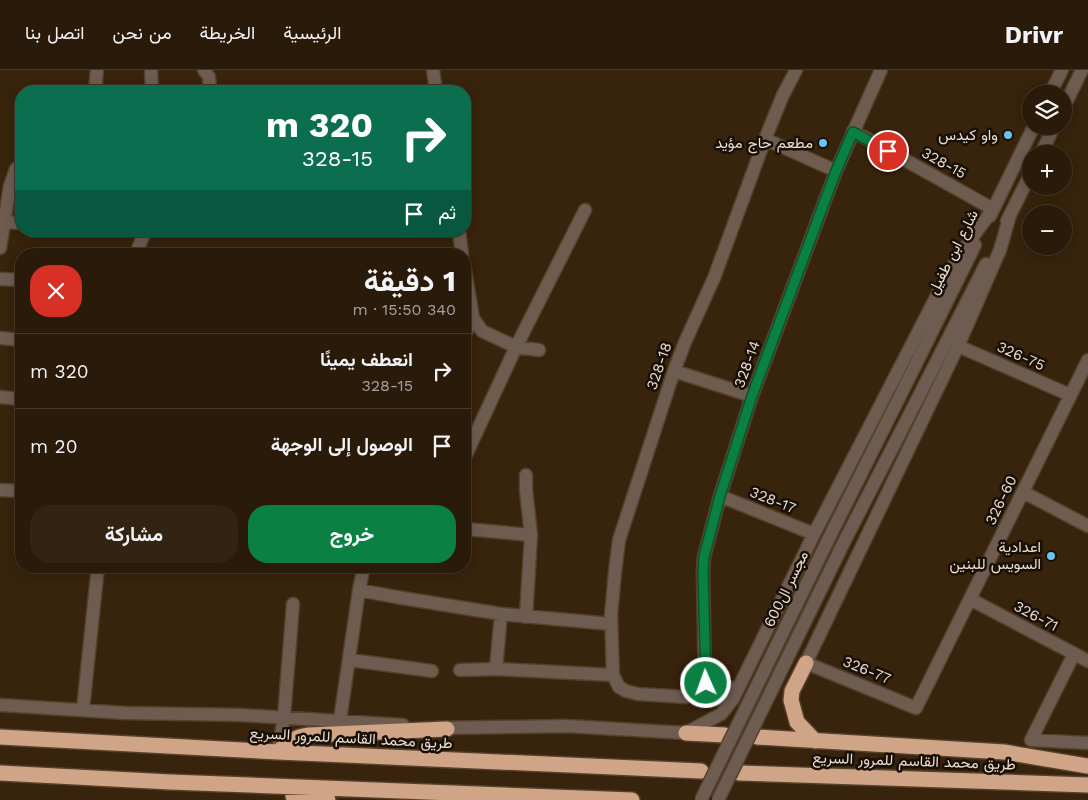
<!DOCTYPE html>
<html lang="ar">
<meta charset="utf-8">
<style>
body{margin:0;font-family:"Work Sans",Vazirmatn,sans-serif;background:#322312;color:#f1f3f6;direction:rtl;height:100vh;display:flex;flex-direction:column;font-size:19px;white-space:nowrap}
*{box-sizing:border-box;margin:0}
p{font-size:16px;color:#a5a19c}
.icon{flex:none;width:28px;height:28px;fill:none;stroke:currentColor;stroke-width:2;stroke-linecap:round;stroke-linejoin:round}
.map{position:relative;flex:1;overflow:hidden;direction:ltr}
.drawer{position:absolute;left:15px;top:178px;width:456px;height:325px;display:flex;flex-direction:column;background:#2a1a09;border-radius:20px;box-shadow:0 2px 12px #0003,0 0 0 1px #46382a;direction:rtl}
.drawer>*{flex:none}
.hud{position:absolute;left:15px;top:15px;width:456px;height:152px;border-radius:20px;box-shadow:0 2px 12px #0003,0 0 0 1px #46382a;direction:rtl;background:#0b6e4f;color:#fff;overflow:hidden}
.controls{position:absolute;left:1022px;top:15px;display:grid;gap:10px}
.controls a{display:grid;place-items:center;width:50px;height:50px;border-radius:50%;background:#2a1a09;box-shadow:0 2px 12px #0003,0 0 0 1px #46382a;font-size:25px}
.pin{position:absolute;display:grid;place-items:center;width:42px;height:42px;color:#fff;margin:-21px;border:2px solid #fff;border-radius:50%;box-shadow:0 1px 5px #0007}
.me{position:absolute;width:55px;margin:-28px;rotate:358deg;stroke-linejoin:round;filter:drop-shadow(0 0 4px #0008)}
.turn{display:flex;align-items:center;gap:18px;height:105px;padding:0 15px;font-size:22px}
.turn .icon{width:65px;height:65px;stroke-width:2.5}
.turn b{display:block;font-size:35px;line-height:42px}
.then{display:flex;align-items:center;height:48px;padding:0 15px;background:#0003;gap:10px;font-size:19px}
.round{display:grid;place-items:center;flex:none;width:52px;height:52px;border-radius:20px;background:#322312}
.overview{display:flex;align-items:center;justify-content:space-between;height:85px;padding:0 15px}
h1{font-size:30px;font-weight:700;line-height:38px}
.action{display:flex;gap:10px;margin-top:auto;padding:10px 15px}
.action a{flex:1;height:58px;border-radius:20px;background:#0b8043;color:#fff;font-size:20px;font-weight:700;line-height:58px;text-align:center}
.action a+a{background:#322312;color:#f1f3f6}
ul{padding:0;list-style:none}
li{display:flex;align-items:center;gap:15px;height:75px;padding:0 15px;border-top:1px solid #46382a}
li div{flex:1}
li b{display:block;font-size:19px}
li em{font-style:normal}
header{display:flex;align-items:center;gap:30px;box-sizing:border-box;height:70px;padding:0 25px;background:#2a1a09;border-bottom:1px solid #46382a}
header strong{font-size:24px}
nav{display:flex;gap:28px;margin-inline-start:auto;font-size:18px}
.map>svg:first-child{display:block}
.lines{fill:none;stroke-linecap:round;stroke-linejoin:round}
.minor-casing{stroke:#55412b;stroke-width:15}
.highway-casing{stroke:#55412b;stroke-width:18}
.minor{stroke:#6e5c51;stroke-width:12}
.highway{stroke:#d0a487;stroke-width:15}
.minor-bridge-casing{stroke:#55412b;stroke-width:15;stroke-linecap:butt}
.minor-bridge{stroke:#6e5c51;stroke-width:12}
.route-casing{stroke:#07532c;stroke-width:12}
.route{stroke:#0b8043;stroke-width:9}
.poi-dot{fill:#6ac3f2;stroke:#180f06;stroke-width:2}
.labels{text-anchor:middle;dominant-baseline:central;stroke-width:5;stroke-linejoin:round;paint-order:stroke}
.poi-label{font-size:15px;fill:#ebddcf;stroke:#180f06;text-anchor:end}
.street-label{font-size:15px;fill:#ebddcf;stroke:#180f06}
</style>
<header>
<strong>Drivr</strong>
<nav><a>الرئيسية</a><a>الخريطة</a><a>من نحن</a><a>اتصل بنا</a></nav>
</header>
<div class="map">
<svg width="1088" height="730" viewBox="0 0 1088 730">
<rect width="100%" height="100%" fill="#38230c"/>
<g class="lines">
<g class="minor-casing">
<path id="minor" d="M151,0L152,21
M204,0L209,7L210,21
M433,0L436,21
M95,21L97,0
M1050,24L1062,0
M1064,37L1082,0
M765,69L836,101
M1041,84L1054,56
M1010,145L1000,180L958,276L806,593L916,638L1088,290
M990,146L1034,56
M1007,151L1031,103
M4,152L21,153
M459,161L462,184
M0,178L10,116L16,99L21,96
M136,184L145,161
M465,200L473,248L482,261L516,277L539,280
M0,209L21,210
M465,264L473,248
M0,268L21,270
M958,276L1070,325
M674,301L752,326
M902,322L975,175
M0,327L21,329
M917,330L986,194
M465,387L516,277L585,140
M526,405V420L531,465
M0,420L21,421
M1023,422L1088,456
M720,426L814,464
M465,459L531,465L526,547
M359,520L396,527L501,544L611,554
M970,529L1088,591
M501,544L496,599L613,605
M1074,584L1031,670L1088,673
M350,590L432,601
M460,600L496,599
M705,613L703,502L704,487L720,426L752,326L836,101L881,0
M738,619L705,613L694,623L686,627L638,624L626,621L619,617L613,605L611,545L615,502L619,470L674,301L685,272L714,208L765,69L783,25L796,0
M0,635L125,643L240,645L403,655
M83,639L98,496
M340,650L359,520L364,496
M438,658L566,656L686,663L721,644L733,629L814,464L944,212L959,186L993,139L853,61
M278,682L284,647L293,534"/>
</g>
<g class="highway-casing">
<path id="highway" d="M806,593L792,621L791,630L797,652L815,671
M686,663L725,665
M0,667L278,682L701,701
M757,667L1004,682L1088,696
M278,682C289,672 294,667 309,665L447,659
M0,703L170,712L632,730
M739,703L1088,715
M293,726L328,730"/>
</g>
<use href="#minor" class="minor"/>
<use href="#highway" class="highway"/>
<g class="minor-bridge-casing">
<path id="minor-bridge" d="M701,730L831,464L902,322
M718,730L844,472L917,330"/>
</g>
<use href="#minor-bridge" class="minor-bridge"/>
</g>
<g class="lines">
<g class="route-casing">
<path id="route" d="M706,613L703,502L704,487L720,426L752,326L836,101L853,62L888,81"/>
</g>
<use href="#route" class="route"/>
</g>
<g class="poi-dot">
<circle cx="1008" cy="65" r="5"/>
<circle cx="823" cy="73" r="5"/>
<circle cx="1051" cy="486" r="5"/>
</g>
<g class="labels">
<g class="poi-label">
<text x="998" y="65">واو كيدس</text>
<text x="813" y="73">مطعم حاج مؤيد</text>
<text x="1041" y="477">اعدادية<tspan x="1041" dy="17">السويس للبنين</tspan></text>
</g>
<g class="street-label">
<text transform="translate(944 93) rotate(29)">328-15</text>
<text transform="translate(953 182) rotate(-63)">شارع ابن طفيل</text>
<text transform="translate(1021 286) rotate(24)">326-75</text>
<text transform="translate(747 294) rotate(-70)">328-14</text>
<text transform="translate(659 296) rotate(-71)">328-18</text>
<text transform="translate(773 430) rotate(22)">328-17</text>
<text transform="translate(1001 430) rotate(-64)">326-60</text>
<text transform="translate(786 519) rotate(-64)">مجسر ال600</text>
<text transform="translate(1036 546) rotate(28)">326-71</text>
<text transform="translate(867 600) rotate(22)">326-77</text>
<text transform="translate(351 668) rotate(3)">طريق محمد القاسم للمرور السريع</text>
<text transform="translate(914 691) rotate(2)">طريق محمد القاسم للمرور السريع</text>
</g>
</g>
</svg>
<div class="controls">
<a><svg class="icon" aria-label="layers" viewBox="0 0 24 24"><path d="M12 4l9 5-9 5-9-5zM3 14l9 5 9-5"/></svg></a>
<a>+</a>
<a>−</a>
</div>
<div class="pin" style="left:888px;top:81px;background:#d93025"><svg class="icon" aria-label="arrive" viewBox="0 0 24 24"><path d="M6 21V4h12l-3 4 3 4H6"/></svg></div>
<svg class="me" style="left:706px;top:613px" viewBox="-20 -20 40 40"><circle r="17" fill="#0b8043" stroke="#fff" stroke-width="3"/><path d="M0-11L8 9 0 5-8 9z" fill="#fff"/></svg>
<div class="hud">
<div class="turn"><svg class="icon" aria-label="right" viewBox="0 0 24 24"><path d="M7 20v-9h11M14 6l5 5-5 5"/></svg><div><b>320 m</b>328-15</div></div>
<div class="then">ثم<svg class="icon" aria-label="arrive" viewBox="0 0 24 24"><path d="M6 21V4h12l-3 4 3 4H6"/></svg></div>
</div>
<section class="drawer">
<div class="overview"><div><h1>1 دقيقة</h1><p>340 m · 15:50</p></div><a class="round" style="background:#d93025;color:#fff"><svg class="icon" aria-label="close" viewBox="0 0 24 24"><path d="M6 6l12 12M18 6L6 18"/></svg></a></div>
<ul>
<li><svg class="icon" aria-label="right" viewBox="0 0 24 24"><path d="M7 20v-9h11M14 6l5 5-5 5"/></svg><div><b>انعطف يمينًا</b><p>328-15</p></div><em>320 m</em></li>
<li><svg class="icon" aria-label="arrive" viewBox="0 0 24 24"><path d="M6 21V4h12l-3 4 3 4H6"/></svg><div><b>الوصول إلى الوجهة</b></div><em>20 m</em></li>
</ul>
<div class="action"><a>خروج</a><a>مشاركة</a></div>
</section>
</div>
